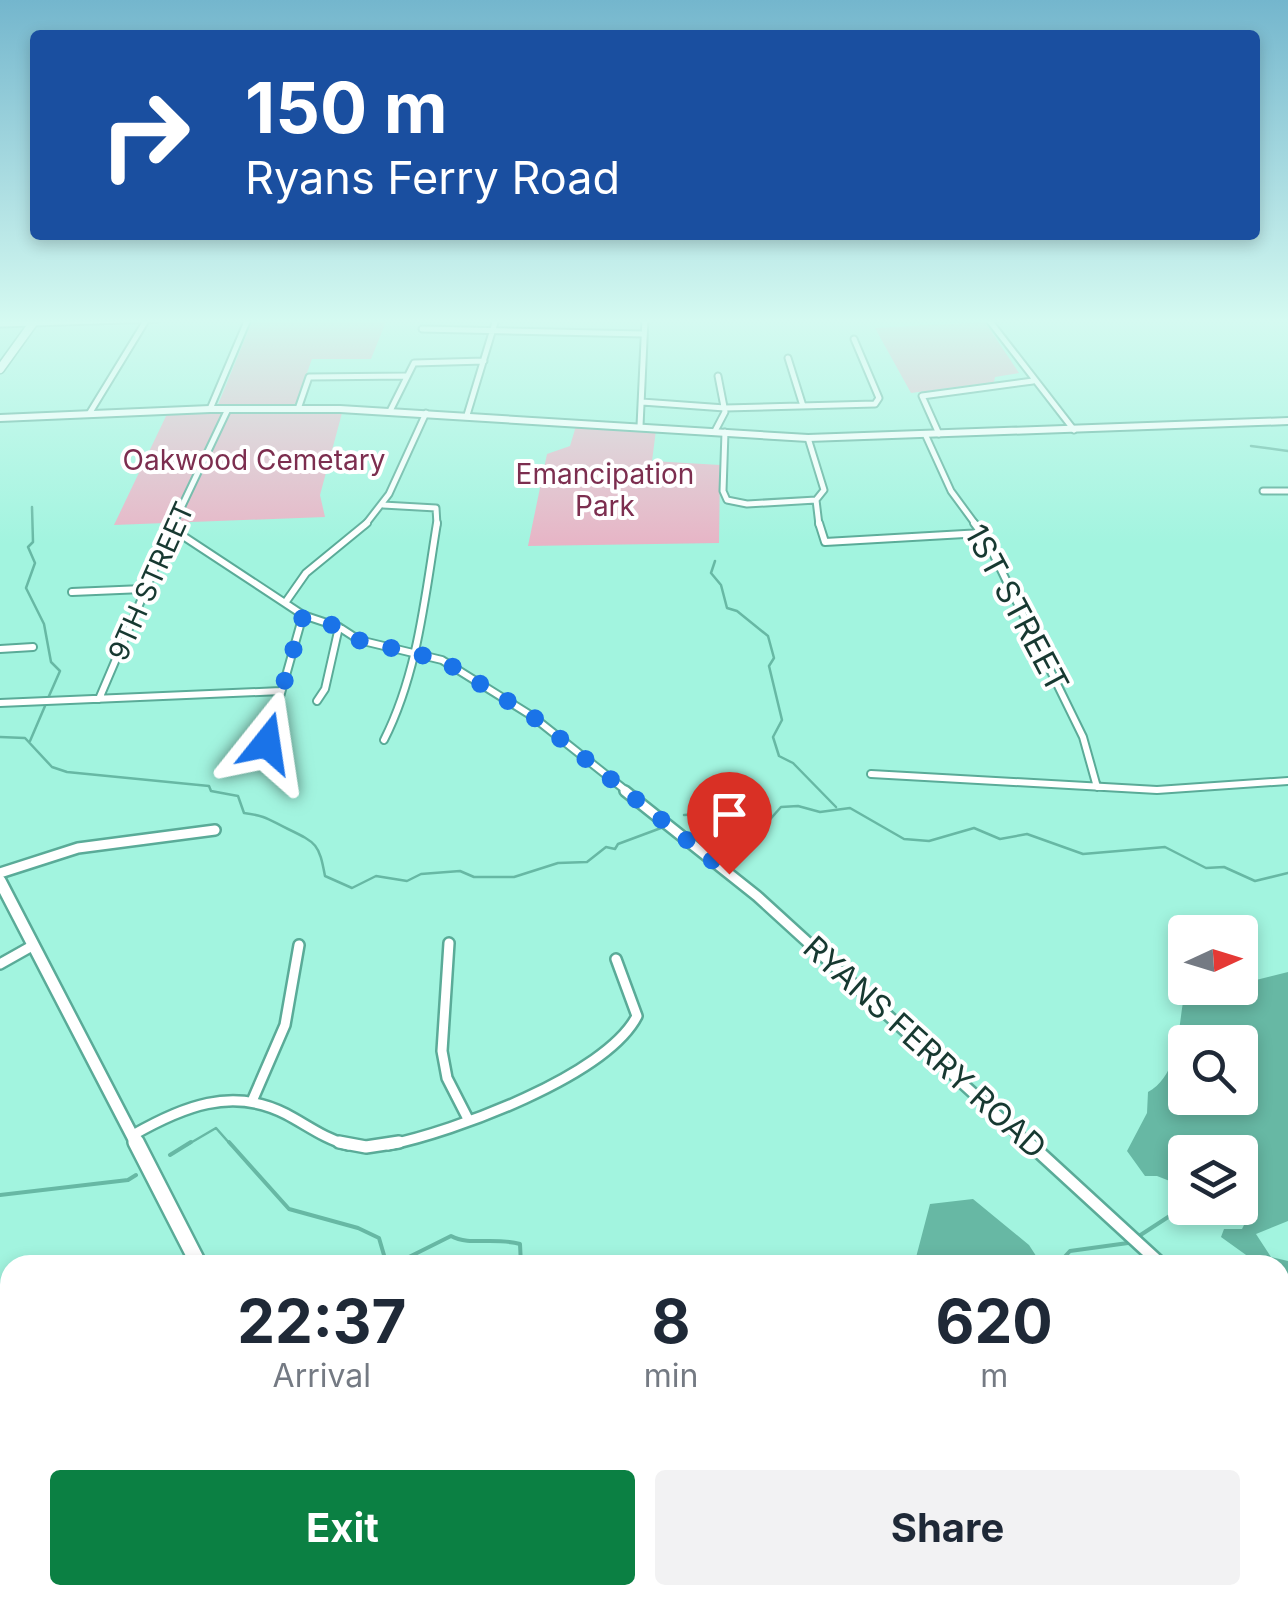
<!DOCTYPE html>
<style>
body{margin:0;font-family:Inter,sans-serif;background:#f2f2f3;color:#1f2937;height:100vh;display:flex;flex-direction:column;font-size:38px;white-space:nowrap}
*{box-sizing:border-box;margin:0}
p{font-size:32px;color:#747a83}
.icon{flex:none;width:55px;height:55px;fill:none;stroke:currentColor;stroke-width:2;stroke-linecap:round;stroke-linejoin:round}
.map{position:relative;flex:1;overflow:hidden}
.panel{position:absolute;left:0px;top:1255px;width:1290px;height:350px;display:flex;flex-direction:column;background:#fff;border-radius:30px 30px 0 0;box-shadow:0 5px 15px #0003}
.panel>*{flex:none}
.top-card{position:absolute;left:30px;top:30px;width:1230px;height:210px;border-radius:10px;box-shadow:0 5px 15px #0003;background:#1a4fa0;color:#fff;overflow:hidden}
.needle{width:65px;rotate:86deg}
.buttons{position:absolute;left:1168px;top:915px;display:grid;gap:20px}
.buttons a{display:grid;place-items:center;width:90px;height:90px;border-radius:10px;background:#fff;box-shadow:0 5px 15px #0003;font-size:50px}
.pin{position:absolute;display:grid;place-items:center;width:85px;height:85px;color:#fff;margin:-102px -42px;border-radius:50% 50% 50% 0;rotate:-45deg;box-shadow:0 0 10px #0007}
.pin .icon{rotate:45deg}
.me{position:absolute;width:110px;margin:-55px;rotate:15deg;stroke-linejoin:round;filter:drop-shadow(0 0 8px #0008)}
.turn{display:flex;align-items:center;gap:35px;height:210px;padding:0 50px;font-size:45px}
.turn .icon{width:130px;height:130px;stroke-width:2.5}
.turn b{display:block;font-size:70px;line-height:85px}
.eta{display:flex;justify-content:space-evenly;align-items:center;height:170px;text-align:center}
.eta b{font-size:60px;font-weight:700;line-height:70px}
.cta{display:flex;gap:20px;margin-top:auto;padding:20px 50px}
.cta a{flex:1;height:115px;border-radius:10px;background:#0b8043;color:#fff;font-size:40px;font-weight:700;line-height:115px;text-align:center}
.cta a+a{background:#f2f2f3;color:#1f2937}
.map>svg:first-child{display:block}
.green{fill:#e7b5c6}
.water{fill:#67b8a4;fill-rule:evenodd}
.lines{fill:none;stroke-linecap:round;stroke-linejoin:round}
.stream-far1{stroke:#67b8a4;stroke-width:2.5}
.stream{stroke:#67b8a4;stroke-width:4}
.street-far3-casing{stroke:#5aab98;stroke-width:9}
.street-far2-casing{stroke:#5aab98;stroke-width:10}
.street-far1-casing{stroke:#5aab98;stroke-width:14}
.street-casing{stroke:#5aab98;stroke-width:16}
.secondary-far2-casing{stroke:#5aab98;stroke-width:10}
.secondary-far1-casing{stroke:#5aab98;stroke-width:16}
.secondary-casing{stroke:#5aab98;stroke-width:20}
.primary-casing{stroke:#5aab98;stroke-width:11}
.street-far3{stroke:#fff;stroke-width:5}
.street-far2{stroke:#fff;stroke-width:6}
.street-far1{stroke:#fff;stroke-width:9}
.street{stroke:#fff;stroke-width:11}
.secondary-far2{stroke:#fff;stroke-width:6}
.secondary-far1{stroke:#fff;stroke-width:11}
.secondary{stroke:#fff;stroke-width:15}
.primary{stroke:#fff;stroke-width:8}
.route{stroke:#1a73e8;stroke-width:18;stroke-dasharray:0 32.4}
.labels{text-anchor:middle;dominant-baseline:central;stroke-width:8;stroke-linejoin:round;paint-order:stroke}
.far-park-label{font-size:28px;fill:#7c2e4f;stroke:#fff}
.far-street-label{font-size:28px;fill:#173931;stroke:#fff}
.street-label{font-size:32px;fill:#173931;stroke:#fff}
</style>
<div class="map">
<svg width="1288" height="1605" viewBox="0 0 1288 1605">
<rect width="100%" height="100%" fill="#a2f4df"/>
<path class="green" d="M253,319H387L371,359H312L293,411L342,413L320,495L325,517L114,525L167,414L215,412Z
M985,322L1019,373L995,377L994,382L911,393L875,328Z
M576,426L656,430L652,461L720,465L719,543L528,546L547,454L570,446Z"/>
<path class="water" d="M1288,972V1221L1256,1234L1271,1257L1288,1261V1281L1280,1277V1265H1260L1221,1237L1224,1229H1242L1244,1225L1231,1208H1240V1152H1185V1187L1157,1176H1145L1127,1151L1147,1113L1148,1092C1178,1076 1178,1032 1183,1002L1189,998L1202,1000L1240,988V984ZM1185,1042H1240V1098H1185Z
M973,1199L1029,1245L1042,1265H914L930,1204Z"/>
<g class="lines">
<path class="stream-far1" d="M1251,446L1288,451
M32,507L33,542L28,547L35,563L26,588L44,624L51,662L60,671L49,696
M715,561L711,573L721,585L727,608L737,611L768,636L774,658L769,666L782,720L773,737L779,756L793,763L836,807
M0,737L25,738L52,767L67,772L209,786L211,791L238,796L244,813C267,816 269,820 288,829C317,843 319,844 325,876L352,888L376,876L407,881L421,874L460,871L474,877H514L558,863L587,862L606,847L615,849L618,844L661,828
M30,741L45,706
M684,815L721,813L755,827L766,824L781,807L798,806L820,812L850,808L904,839L929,841L974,828L1000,839L1027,834L1083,854L1165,847L1206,868L1224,867L1255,881L1288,873
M187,1145L216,1128L231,1145"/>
<path class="stream" d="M229,1142L289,1209L358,1228L379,1238L386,1262L395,1264L451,1236C469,1246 495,1237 520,1244L521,1265
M170,1155L191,1142
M0,1195L128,1180L136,1175
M1139,1236L1185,1206
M1057,1265L1070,1251L1128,1243
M564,1595V1605"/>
<g class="street-far3-casing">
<path id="street-far3" d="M988,319L1074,430
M0,324L158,319
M422,329L644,334
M788,358L803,406
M642,402L725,408L875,404L879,398L854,339
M210,409L248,319
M298,409L309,377L406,376
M390,411L414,363L484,361
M89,414L147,319
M467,415L496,319
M640,426L645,319
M715,431L725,412L718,376
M725,432L723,491L727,500L747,504L816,500
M925,434L951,491L976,525
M939,434L922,396L1033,381
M808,438L824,490L816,500L819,525
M1263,491H1288
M383,505L436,508L437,525
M173,525L228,409
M365,525L389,494L426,413"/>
</g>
<g class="street-far2-casing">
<path id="street-far2" d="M819,523L825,542L982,533
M974,523L986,539L1083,737L1097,787
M174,530L303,615L339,627L359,640L442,660L532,716L629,793
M72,592L143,589
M285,603L306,573L367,523
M0,649L33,647
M99,699L174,523
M317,701L325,689L339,627
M0,703L281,691
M384,740C418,673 425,596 437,523
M267,743L303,615
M871,774L1157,790L1288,781"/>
</g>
<g class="street-far1-casing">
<path id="street-far1" d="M625,791L757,896L1030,1145
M0,873L78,848L215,830
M449,943L442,1051L447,1078L468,1119
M0,964L32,946
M253,1099L285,1025L299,945
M133,1135C182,1107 232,1086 286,1114C307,1125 325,1139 348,1145
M388,1145C453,1132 606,1076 637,1016L616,959"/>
</g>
<g class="street-casing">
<path id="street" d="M339,1142L366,1147L399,1142
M1028,1142L1162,1265
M1280,1388L1288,1396"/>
</g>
<g class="secondary-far2-casing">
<path id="secondary-far2" d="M0,418L210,409H340L808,438L1288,421"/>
</g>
<g class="secondary-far1-casing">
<path id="secondary-far1" d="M0,881L137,1145"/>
</g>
<g class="secondary-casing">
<path id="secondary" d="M136,1142L199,1265
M368,1595L373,1605"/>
</g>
<g class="primary-casing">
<path id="primary" d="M0,369L36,319"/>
</g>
<use href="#street-far3" class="street-far3"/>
<use href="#street-far2" class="street-far2"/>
<use href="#street-far1" class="street-far1"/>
<use href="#street" class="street"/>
<use href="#secondary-far2" class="secondary-far2"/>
<use href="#secondary-far1" class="secondary-far1"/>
<use href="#secondary" class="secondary"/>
<use href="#primary" class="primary"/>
</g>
<linearGradient id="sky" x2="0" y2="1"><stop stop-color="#74b6cd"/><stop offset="0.59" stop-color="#d5faf1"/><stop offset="1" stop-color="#d5faf1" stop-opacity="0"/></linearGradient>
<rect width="1288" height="544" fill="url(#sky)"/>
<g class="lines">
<path class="route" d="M267,743L303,616L339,627L358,640L442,660L532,716L729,874"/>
</g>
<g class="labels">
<g class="far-park-label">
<text x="254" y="460">Oakwood Cemetary</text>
<text x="605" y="474">Emancipation<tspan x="605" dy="32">Park</tspan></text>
</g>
<g class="far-street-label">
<text transform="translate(151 581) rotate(-66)">9TH STREET</text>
</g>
<g class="street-label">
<text transform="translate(1017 608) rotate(62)">1ST STREET</text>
<text transform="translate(925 1047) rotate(42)">RYANS FERRY ROAD</text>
</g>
</g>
</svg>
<div class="buttons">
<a><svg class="needle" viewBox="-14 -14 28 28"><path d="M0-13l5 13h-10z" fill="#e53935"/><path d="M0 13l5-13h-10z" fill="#747a83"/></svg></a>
<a><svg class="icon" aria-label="search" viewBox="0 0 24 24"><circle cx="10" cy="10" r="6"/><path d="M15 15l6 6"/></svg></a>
<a><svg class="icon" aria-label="layers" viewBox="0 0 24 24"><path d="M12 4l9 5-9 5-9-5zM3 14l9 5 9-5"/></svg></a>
</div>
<div class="pin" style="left:729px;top:874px;background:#d93025"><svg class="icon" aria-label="arrive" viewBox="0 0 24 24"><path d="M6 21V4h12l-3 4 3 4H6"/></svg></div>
<svg class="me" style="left:267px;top:743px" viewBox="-20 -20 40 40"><path d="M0-17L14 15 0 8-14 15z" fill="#1a73e8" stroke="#fff" stroke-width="4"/></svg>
<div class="top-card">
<div class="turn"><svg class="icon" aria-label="right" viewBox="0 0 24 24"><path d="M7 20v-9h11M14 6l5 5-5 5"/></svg><div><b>150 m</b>Ryans Ferry Road</div></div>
</div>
<section class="panel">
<div class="eta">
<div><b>22:37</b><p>Arrival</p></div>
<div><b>8</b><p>min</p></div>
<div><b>620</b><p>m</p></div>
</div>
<div class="cta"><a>Exit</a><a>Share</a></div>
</section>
</div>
